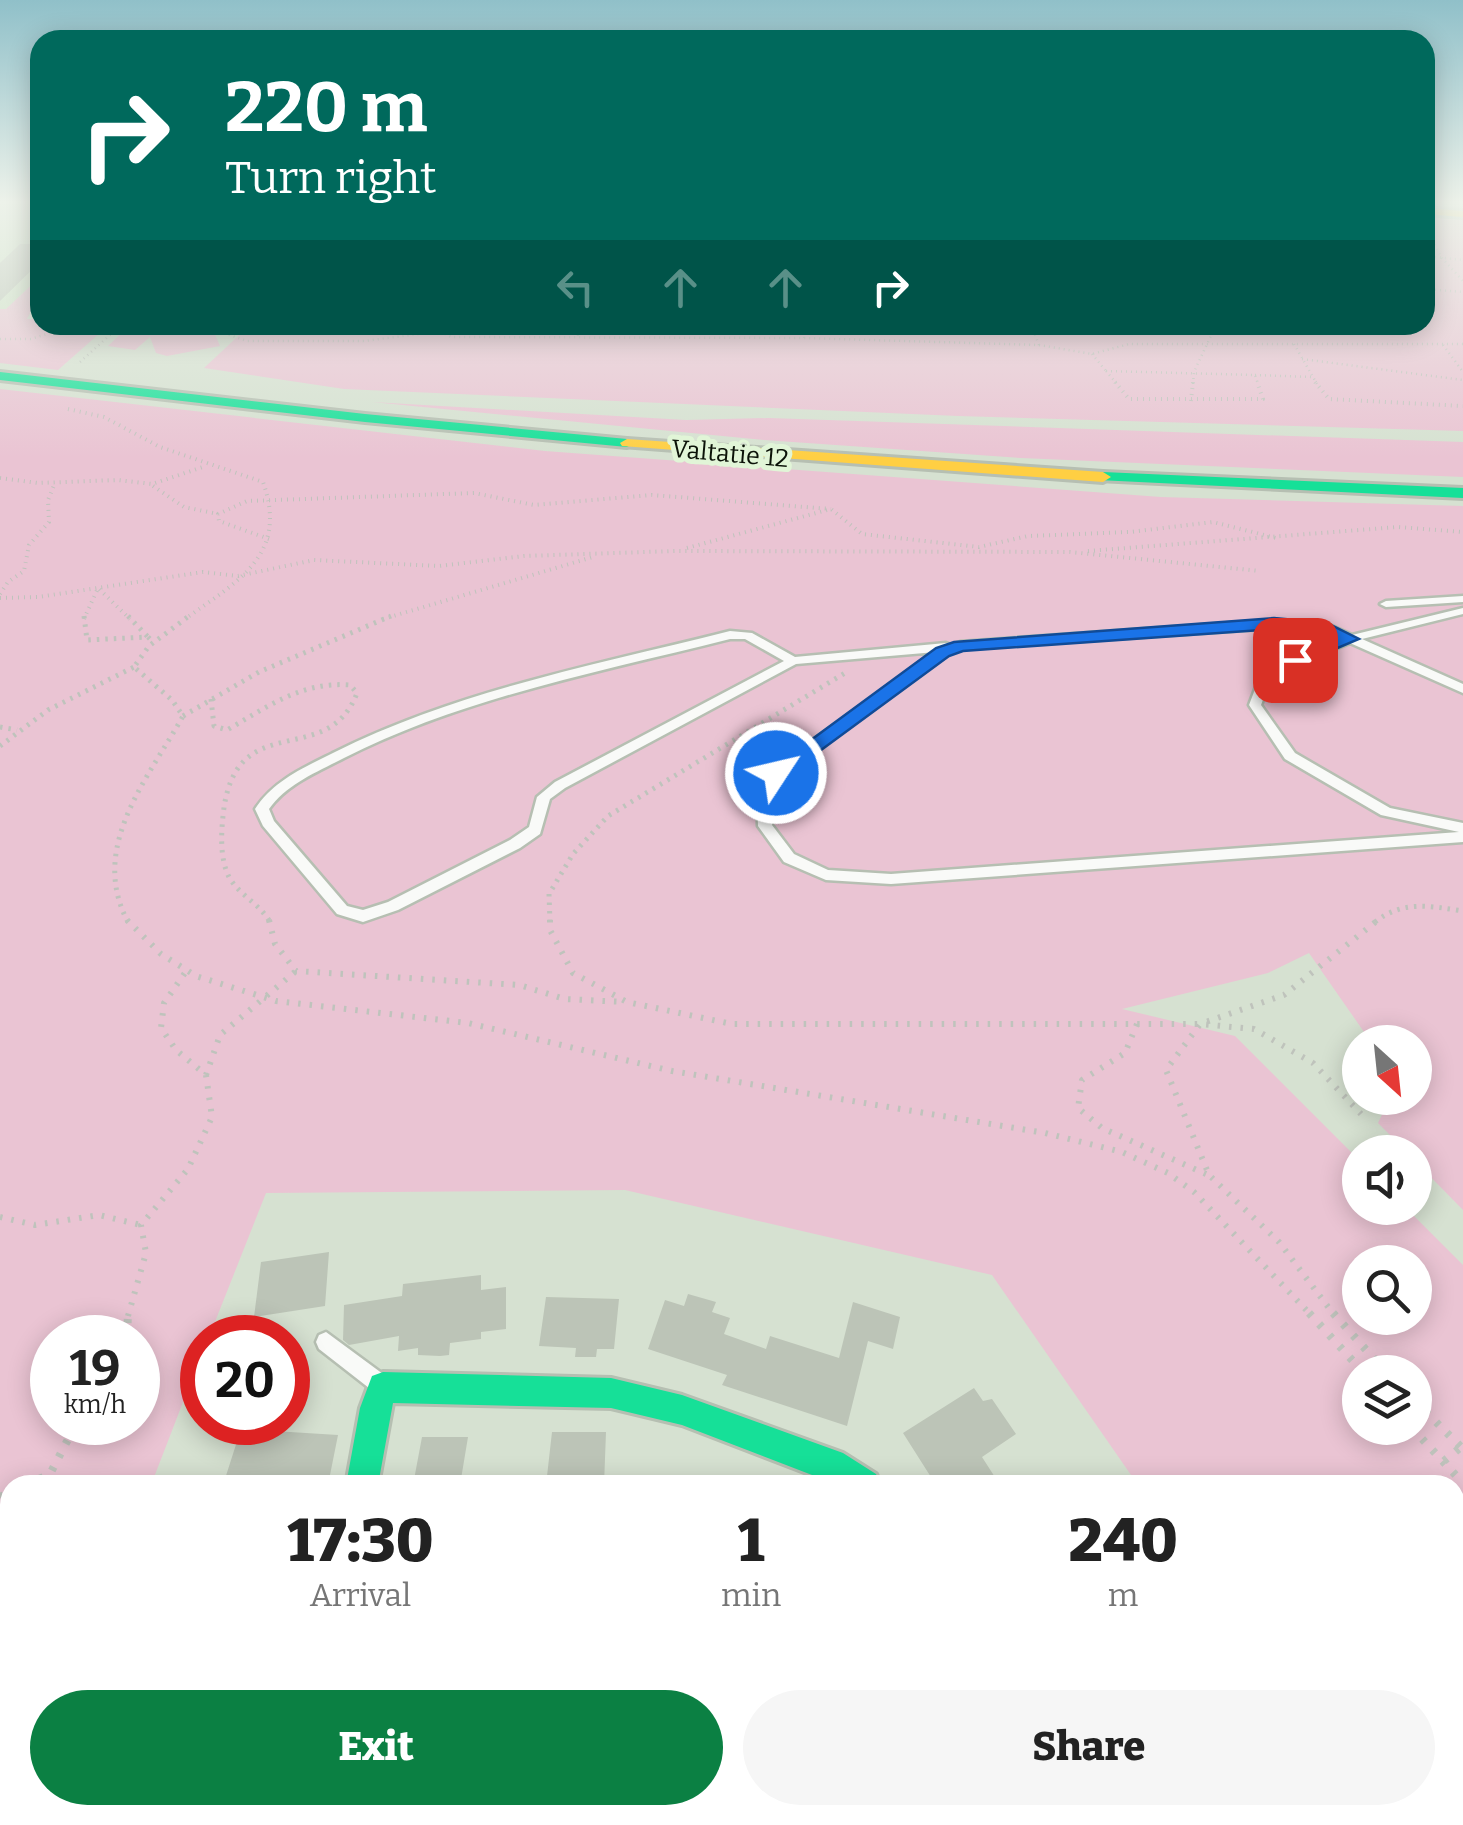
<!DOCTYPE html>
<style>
body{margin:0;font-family:Bitter,serif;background:#f6f6f6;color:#222;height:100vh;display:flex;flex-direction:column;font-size:38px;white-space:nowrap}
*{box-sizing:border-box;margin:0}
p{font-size:32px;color:#767676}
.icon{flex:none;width:55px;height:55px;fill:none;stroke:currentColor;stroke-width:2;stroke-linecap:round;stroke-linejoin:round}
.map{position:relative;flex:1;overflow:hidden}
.details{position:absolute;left:0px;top:1475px;width:1465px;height:350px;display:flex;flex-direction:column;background:#fff;border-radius:30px 30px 0 0;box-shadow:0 5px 25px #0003}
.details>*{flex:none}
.top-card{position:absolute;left:30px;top:30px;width:1405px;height:305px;border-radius:30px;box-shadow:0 5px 25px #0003;background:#00695c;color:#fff;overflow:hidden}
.needle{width:65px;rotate:153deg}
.tools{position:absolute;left:1342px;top:1025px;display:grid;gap:20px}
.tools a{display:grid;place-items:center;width:90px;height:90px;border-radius:50%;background:#fff;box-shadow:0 5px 25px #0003;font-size:50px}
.speed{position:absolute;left:30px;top:1315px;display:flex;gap:20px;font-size:50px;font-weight:700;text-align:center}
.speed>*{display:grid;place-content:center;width:130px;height:130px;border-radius:50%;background:#fff;box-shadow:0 5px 25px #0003;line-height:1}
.speed small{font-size:25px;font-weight:400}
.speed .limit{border:15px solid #d22;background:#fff;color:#111}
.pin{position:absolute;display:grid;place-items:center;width:85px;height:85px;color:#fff;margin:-42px;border-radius:20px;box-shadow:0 5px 15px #0006}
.me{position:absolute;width:110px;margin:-55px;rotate:55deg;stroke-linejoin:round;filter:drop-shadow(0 0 8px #0008)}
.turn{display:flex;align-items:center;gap:35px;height:210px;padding:0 30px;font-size:45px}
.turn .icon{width:130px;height:130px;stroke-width:2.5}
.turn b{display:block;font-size:70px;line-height:85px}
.lanes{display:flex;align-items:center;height:95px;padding:0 30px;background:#0003;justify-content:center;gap:50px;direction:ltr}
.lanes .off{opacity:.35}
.eta{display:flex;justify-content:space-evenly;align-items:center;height:170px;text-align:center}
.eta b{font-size:60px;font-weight:800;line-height:70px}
.primary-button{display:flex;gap:20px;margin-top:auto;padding:20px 30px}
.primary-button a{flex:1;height:115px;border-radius:60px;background:#0b8043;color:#fff;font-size:40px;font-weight:800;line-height:115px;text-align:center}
.primary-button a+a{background:#f6f6f6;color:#222}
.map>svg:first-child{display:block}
.built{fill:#cee1c6}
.green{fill:#eac4d3;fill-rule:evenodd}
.building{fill:#bcc4b7}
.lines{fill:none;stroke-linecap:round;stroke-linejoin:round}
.lane-casing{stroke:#b6bfb2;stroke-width:5}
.street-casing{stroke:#b6bfb2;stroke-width:5}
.fast-casing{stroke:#b6bfb2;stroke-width:6}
.slow-casing{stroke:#b6bfb2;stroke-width:6}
.path-far4{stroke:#bfc3bc;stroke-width:2.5;stroke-dasharray:1 4;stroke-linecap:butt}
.path-far3{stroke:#bfc3bc;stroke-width:4;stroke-dasharray:1 5;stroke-linecap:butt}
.path-far2{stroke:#bfc3bc;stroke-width:5;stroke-dasharray:2.5 6;stroke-linecap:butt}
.path-far1{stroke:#bfc3bc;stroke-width:6;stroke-dasharray:2.5 9;stroke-linecap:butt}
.path{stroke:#bfc3bc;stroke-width:8;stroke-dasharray:4 11;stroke-linecap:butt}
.lane{fill:#f9faf8;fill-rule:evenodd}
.street{fill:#f9faf8;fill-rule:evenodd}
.fast{fill:#16e098;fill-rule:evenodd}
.slow{fill:#ffcf43;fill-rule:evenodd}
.route{fill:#1a73e8;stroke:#114b97;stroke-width:2.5}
.labels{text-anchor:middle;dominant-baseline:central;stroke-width:10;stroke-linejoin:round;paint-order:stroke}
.far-street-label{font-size:25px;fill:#0b1208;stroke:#e1f5d7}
</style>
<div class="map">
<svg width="1463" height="1825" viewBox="0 0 1463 1825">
<rect width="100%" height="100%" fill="#d6e1d1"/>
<path class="built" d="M0,203H40V277L6,309H0Z"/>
<path class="green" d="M1425,216L1463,219V431L958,416L344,389L204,368L250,325H1425Z
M40,277V306L32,309L27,319H40V325H109L58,370L0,363V309H6Z
M130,325H163L155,334L188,328L214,332L220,346L167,356L156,353L150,337L135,350L108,346Z
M0,389L545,451L1161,497L1463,506V1210L1415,1161V1152H1407L1378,1123L1390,1098H1415V1042H1371L1309,953L1268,973L1122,1009L1235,1036L1360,1161V1208H1406L1463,1265V1825H1281L1278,1815H1455V1485H1138L992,1275L625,1190L266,1193L209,1337L202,1338V1353L151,1485H10V1815H20L16,1825H0ZM1360,1262H1415V1318H1360ZM52,1338H138V1422H52ZM1360,1372H1415V1428H1360Z
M372,402L686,420L769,418L1463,442V477L1021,458L764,440Z"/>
<path class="building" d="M20,244H40V262L0,301V263Z
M329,1252L325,1306L254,1317L261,1262Z
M481,1275V1290L506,1287V1329L481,1332V1339L450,1343L449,1355L440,1356L418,1355V1348L398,1351L399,1336L349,1345L343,1340L344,1305L402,1296L403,1284Z
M688,1294L716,1302L712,1312L730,1318L724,1334L766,1349L770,1336L839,1358L853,1302L900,1317L893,1349L868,1341L847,1426L722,1385L727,1375L648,1349L665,1300L684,1306Z
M546,1297L619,1299L614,1349H597L596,1357H575L576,1348L539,1346Z
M974,1388L983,1401L992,1399L1016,1434L982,1457L1000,1485H936L903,1433Z
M241,1429L338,1435L328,1485H223Z
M552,1432H606L604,1485H546Z
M422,1437H468L460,1485H413Z"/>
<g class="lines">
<g class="lane-casing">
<path id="lane" d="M1463,596V602L1386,607L1380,604L1386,601Z
M1463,608V614L1362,639L1463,684V693L1350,643L1273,673L1261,705L1295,753L1390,808L1463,823V842L891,884L826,880L784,862L758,826L757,794L771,770L936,652L796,664L565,788L550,799L540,834L520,848L398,910L363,922L337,914L263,826L255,809C274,780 305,767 335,752C459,690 596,665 730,631L752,633L795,657L946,643L951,645L960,642L1274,620L1327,624L1352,635ZM1274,628L1325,631L1341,639L1262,671L1249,705L1285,759L1381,815L1459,832L891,874L828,870L794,854L772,825L771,794L781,776L947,655L962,649ZM730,639H745L784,661L555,782L537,797L529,827L510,840L388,902L363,910L347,906L274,821L269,809C287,784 317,772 344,758C465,697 599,672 730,639Z
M326,1332L383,1374L386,1381L383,1388L376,1391L369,1388L319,1349L316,1342L319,1335Z"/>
</g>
<g class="street-casing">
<path id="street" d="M271,1815H321L319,1825H269Z
M983,1815H1033L1035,1825H985Z"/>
</g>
<g class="fast-casing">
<path id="fast" d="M0,372L365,414L627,439L634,443L627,447L365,422L0,380Z
M1103,472L1463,488V498L1098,480L1095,477Z
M383,1372L611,1378L682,1395L843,1453L876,1474L881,1485H838L682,1425L611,1408L393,1403L378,1485H346L360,1408L372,1376Z"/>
</g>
<g class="slow-casing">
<path id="slow" d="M1425,208L1463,211V217L1425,214Z
M627,439L1103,472L1111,477L1103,482L622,446L620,443Z"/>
</g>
<path class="path-far4" d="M1425,227L1442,258L1463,281
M1425,256L1463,260
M1425,289L1463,292
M161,325L159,329L218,331L247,341H364L435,332
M427,325L451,337L804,338L1039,345L1031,325
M577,325L578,336
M804,338L808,325
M0,339H31L75,325
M1294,344L1317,384
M1039,345L1092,354L1129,344H1463
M1443,345L1463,372
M1092,354L1106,371
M1302,359L1463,380
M80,362L121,325
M1106,371L1255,375L1258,384
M1106,371L1117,384
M1255,375L1311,377
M1193,384L1194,372L1216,325"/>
<path class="path-far3" d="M1115,382L1129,399H1263L1257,382
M1315,382L1329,399L1463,406
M1191,401L1193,382
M68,409L104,417L160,447L263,482C289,555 238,581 185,619
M0,478L38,483L118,480L152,484L206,466
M153,486L184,507L218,514
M269,539L219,521L218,514L247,501L474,493L534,505L652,495L831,509
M687,548L831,509L862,534L979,547L1028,536L1130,532L1213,522L1280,539
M1088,551L1398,527L1463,532
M0,594L8,582L24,571L29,545L49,522L48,500L55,483
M0,598L38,597L203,572L238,576L314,560L439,566L524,556L675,551L1070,552L1260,571
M84,619L98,588L130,619
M383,619L593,557"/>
<path class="path-far2" d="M84,616L87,640L148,637
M128,616L148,637
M148,637L153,642
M211,699L214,726L227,730C267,707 302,681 350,685L357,693C327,772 234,704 223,816C221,835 220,859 229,877C239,895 260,904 270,922
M183,716L259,672L391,616
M0,727L17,730
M0,746L48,710L134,667
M128,922C88,847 148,779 183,716L172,700L134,667L149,646L189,616
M550,922L549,894L573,854L608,816L845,673
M1375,922C1403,900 1429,906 1463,911"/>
<path class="path-far1" d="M127,920L161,954L196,976L276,1001L468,1023L672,1071L1045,1133L1122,1152L1168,1173L1194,1192L1312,1316
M269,920L275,944L296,971L519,985L565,999L624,1002
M550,920V930L573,973L627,1002L732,1024H1200L1254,1029L1313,1063L1361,1114
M1137,1024L1125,1053L1082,1080L1078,1108L1102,1128L1206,1174
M206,1075L220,1035L296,971
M0,1217L35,1225L99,1215L141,1225
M128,1316L146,1253L141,1225L188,1169L212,1117L206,1075L176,1050L161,1028L164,1003L187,970
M1335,1316L1279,1242L1209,1175L1166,1070L1200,1024L1284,995L1378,920"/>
<path class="path" d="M1309,1313L1363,1372
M1333,1313L1386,1372
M127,1338L128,1313
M1415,1401L1463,1449
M1412,1428L1463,1483
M1444,1461L1461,1447
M26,1485L50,1474
M49,1485L50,1474L77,1422
M0,1497L10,1492
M0,1749L10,1743"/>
<use href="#lane" class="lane"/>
<use href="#street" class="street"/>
<use href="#fast" class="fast"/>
<use href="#slow" class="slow"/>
</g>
<linearGradient id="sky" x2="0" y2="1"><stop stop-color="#90c0c9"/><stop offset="0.44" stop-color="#edf2ea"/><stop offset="1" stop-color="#edf2ea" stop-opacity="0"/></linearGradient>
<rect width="1463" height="458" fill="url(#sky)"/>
<path class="route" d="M1274,618L1327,623L1359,639L1295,666L1286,660L1289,657L1334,639L1323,634L1274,629L963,651L949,656L783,778H769L766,773L936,648L954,642Z"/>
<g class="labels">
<g class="far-street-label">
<text transform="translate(730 454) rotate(5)">Valtatie 12</text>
</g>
</g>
</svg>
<div class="tools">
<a><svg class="needle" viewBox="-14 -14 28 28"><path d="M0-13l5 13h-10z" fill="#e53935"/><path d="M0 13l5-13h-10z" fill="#767676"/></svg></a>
<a><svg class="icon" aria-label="sound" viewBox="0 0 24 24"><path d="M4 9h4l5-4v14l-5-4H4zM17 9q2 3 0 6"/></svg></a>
<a><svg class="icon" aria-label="search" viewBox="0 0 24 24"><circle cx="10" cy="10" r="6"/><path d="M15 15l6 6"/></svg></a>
<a><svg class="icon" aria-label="layers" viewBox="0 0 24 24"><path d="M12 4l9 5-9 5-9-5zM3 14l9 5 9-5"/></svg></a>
</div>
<div class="speed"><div>19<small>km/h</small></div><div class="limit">20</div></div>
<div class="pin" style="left:1295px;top:660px;background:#d93025"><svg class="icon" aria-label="arrive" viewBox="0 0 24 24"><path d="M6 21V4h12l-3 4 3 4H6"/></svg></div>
<svg class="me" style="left:776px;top:773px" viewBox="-20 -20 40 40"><circle r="17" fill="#1a73e8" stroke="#fff" stroke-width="3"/><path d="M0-11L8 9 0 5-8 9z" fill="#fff"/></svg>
<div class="top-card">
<div class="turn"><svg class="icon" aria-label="right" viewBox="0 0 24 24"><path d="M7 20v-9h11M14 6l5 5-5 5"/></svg><div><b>220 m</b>Turn right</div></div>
<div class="lanes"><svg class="icon off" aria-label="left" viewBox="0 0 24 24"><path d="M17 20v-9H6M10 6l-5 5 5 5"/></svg><svg class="icon off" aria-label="ahead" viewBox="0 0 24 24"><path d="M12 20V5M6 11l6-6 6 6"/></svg><svg class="icon off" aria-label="ahead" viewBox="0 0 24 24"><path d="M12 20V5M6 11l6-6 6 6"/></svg><svg class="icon" aria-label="right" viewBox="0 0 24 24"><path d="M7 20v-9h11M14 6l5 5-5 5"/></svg></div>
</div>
<section class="details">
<div class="eta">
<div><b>17:30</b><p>Arrival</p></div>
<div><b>1</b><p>min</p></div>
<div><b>240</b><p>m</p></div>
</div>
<div class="primary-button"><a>Exit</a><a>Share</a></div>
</section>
</div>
